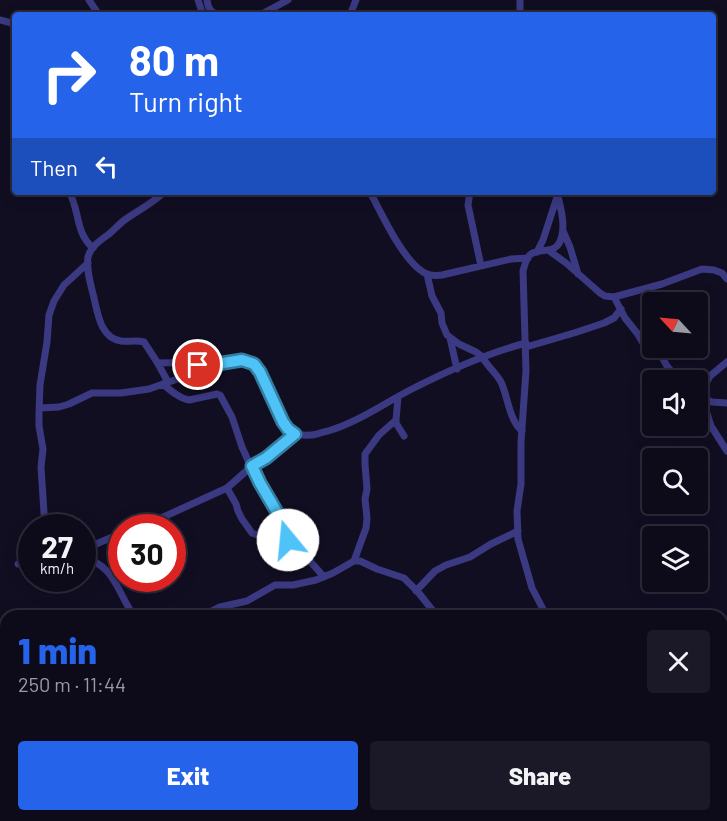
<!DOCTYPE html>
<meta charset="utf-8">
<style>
body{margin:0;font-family:Barlow,sans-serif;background:#1b1827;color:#f1f3f6;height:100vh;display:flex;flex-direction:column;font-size:22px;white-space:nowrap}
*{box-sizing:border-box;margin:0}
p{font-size:20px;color:#9a9aa2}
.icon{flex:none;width:33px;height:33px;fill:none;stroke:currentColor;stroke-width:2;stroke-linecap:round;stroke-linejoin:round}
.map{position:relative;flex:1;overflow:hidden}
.sheet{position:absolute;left:0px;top:610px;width:728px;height:212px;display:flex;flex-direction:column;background:#0d0a1a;border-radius:18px 18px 0 0;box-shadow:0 3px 15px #0003,0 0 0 2px #2d2b39}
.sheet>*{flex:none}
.guide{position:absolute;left:12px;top:12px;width:704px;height:183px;border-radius:6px;box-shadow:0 3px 15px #0003,0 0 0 2px #2d2b39;background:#2563eb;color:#fff;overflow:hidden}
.needle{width:39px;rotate:296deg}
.buttons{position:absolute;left:642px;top:292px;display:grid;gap:12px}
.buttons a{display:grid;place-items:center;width:66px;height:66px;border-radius:6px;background:#0d0a1a;box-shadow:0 3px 15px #0003,0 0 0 2px #2d2b39;font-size:30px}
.speed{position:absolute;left:18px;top:514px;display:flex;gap:12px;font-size:30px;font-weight:700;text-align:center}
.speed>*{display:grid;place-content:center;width:78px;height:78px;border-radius:50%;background:#0d0a1a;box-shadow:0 3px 15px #0003,0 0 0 2px #2d2b39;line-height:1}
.speed small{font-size:15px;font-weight:400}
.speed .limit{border:9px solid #d22;background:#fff;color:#111}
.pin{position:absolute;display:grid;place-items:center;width:51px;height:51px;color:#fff;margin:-26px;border:3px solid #fff;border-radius:50%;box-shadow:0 2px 6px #0007}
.me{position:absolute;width:66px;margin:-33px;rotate:343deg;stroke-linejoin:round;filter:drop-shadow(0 0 4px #0008)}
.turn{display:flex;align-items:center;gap:21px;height:126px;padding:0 18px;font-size:27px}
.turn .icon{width:78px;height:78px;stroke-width:2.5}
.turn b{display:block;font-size:42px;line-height:51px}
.then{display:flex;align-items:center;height:57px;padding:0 18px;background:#0003;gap:12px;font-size:22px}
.round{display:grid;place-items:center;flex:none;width:63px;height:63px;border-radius:6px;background:#1b1827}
.summary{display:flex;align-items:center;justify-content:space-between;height:102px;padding:0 18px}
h1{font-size:36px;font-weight:800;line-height:45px;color:#2563eb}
.button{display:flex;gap:12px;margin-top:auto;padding:12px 18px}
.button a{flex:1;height:69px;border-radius:6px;background:#2563eb;color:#fff;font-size:24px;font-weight:800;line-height:69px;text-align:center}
.button a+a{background:#1b1827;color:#f1f3f6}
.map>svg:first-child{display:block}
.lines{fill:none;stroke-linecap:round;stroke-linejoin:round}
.minor{stroke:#3b3981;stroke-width:7}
.route-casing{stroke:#337fa1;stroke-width:15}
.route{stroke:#4fc3f7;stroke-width:10}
</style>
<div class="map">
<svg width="727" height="821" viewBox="0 0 727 821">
<rect width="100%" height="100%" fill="#110e22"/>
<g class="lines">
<path class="minor" d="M89,0L99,15
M198,0L203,15
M207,0C208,8 210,11 217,15
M520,0V15
M260,15L288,0
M350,15L356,0
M0,20L15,24
M69,192C80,210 75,233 93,248
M164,192C153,203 139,210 126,219C120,223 115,229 109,234C101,240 91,246 88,257C86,271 91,285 94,298C98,315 101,338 121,341C129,342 136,340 144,342L157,362L168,382
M370,192C382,214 402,259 423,272C429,276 435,276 442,275L511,259L528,258
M470,192L468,205L481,266
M563,231L570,247L578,274
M548,250L566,263L600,293L605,296L614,297L662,284L702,269L714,270L722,273L727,279
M537,252L543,240L557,197
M427,274L432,296L441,313L442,323L447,335L459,344L476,352L484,358
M614,297L625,318L637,333L643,343L652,346
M450,338L457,369
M526,347L574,333L604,323L614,318L621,309
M657,348L667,366L679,381
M483,358C488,367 496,373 501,382C508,397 509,420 522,431
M158,363C175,362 192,363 208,369
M163,384C171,391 179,398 189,400L217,394L220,395L232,417L242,447L251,467
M699,396L710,376L727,362
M398,397L396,420V423L404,436
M701,397L712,402L727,403
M702,398L711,426L727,451
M40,408L59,407L69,404L92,393H121L149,389L223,363L242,360L254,364L260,372L283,422C291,433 297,436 310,435C316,435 322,432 328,431C358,422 383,404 410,390C445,372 488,353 526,343
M252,466C270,506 294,545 324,577
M227,488L236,504L238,511L242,519L252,533L260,536L280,537L295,543
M45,528L41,467L43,449L39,426V413L40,385L47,342L49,315L54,301L64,285L88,263
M135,528L159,519L227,488L252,466L266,458L295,434
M82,550L122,533
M82,557C115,565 117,592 134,616
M354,561L366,528L367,518L365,499L367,489L365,464V454L379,435L396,420
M18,564L32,559
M416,591L435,571L446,565L470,557L491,544L518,531
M202,616L220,607L247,601L275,585H293L316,580L333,573L354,561H360L377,569L404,578L418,592L437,616
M549,616L544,611L532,588L518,539L517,511L521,484V442L526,371L523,271C525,265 526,257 531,254C543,247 558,256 562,235C565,221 560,206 557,192
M722,751L727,746
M722,755L727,763
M224,816C231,821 240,819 248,816
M282,816L285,821
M383,816L386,821
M470,816L473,821
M628,816L631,821
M523,821L531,816"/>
</g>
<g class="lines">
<g class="route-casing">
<path id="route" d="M198,365L208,369L223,363L242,360L254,364L260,372L283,422L288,429L295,434L266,458L252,466L260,483L295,543L288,540"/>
</g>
<use href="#route" class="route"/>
</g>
</svg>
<div class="buttons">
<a><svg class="needle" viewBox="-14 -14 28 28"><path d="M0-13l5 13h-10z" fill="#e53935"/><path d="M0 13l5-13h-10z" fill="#9a9aa2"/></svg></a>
<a><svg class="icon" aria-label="sound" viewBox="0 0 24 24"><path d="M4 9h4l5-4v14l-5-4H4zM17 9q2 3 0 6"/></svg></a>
<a><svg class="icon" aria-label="search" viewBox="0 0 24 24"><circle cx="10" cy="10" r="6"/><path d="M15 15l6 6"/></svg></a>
<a><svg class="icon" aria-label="layers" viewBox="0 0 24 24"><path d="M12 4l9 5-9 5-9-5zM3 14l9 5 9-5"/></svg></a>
</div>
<div class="speed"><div>27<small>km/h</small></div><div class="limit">30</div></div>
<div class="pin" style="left:198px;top:365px;background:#d93025"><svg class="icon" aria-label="arrive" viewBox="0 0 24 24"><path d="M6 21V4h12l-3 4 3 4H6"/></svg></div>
<svg class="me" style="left:288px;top:540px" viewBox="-20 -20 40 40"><circle r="19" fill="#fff"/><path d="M0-13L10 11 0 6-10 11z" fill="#4fc3f7"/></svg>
<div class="guide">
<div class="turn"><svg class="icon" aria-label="right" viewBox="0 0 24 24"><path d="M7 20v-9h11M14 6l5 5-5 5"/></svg><div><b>80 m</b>Turn right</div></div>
<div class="then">Then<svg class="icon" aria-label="left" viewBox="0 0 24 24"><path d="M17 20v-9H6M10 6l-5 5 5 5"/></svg></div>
</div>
<section class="sheet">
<div class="summary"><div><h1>1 min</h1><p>250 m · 11:44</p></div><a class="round"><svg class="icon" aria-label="close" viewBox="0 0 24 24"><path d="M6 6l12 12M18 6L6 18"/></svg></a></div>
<div class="button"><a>Exit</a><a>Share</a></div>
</section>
</div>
